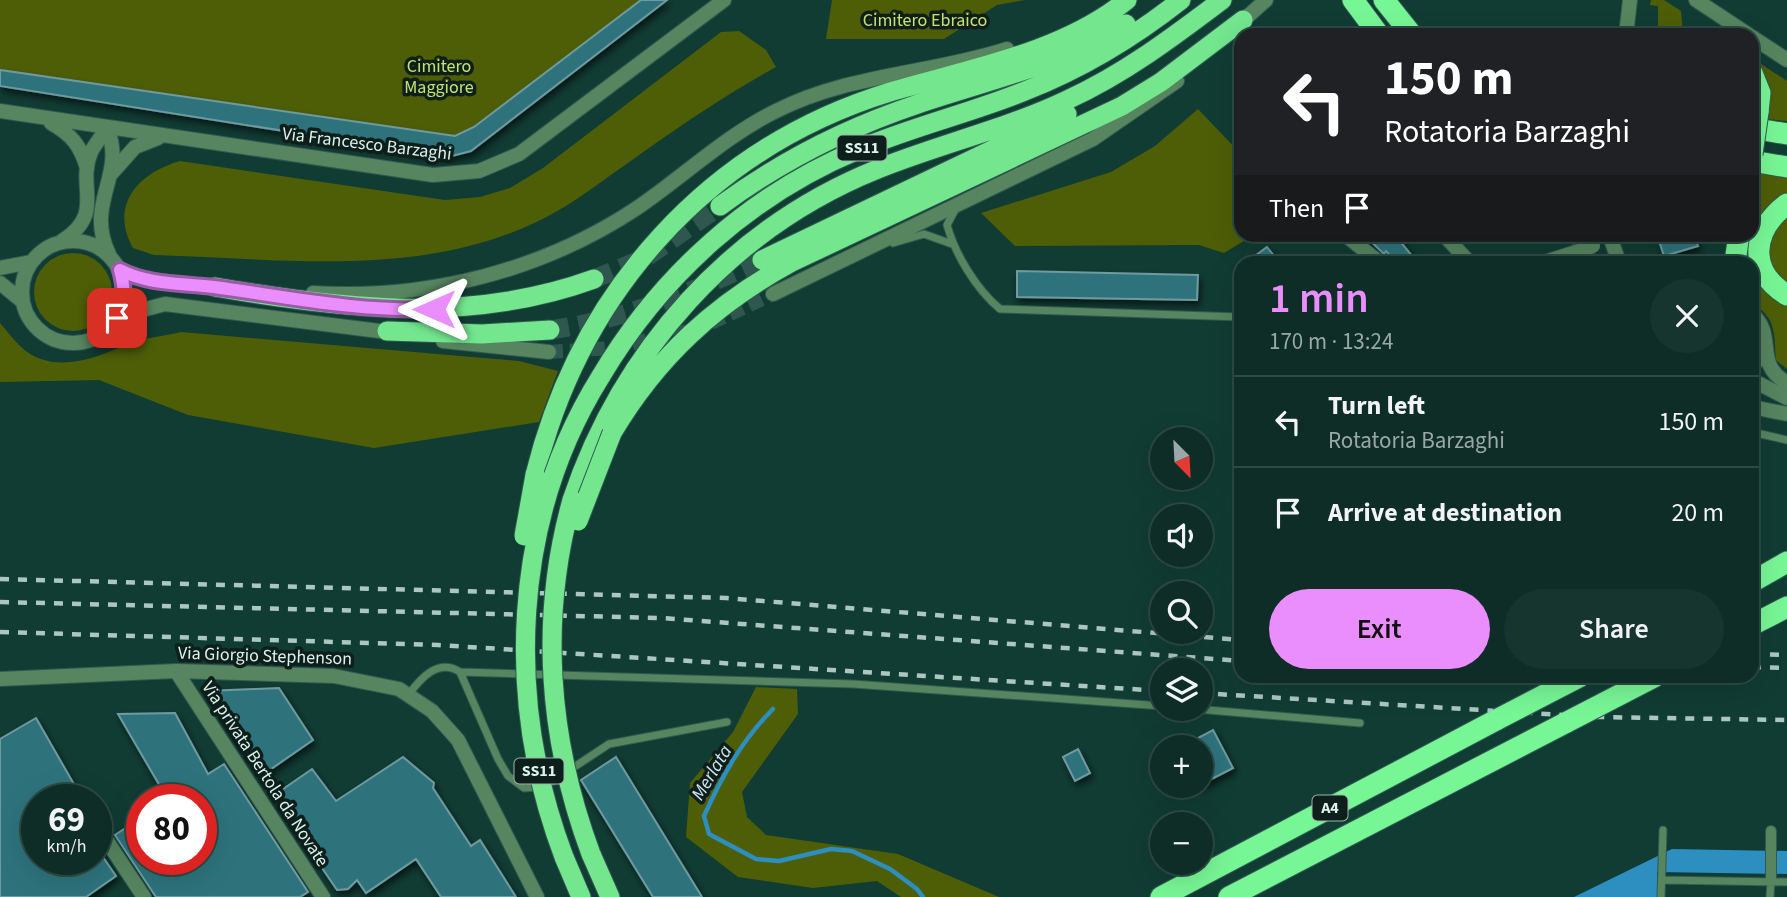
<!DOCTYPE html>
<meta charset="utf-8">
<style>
body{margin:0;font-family:"Source Sans 3",sans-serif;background:#16352e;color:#f1f3f6;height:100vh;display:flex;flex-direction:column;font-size:26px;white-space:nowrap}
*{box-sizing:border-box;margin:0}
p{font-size:23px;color:#9aa8a7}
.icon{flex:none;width:38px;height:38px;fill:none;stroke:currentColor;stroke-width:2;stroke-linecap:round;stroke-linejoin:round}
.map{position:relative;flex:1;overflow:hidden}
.drawer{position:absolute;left:1234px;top:256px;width:525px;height:427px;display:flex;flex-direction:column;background:#0d2d26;border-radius:21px;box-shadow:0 7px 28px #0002,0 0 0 2px #2d4943}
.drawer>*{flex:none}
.top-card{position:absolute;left:1234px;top:28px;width:525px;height:214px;border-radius:21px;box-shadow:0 7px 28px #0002,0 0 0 2px #2d4943;background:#202124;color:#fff;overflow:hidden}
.needle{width:46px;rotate:156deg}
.fabs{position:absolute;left:1150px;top:427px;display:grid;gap:14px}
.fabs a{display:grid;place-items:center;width:63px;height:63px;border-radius:50%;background:#0d2d26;box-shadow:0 7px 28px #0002,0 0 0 2px #2d4943;font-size:35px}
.speed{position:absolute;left:21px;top:784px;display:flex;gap:14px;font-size:35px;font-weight:700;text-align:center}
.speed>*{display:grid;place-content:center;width:91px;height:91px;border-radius:50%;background:#0d2d26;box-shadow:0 7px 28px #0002,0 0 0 2px #2d4943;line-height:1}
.speed small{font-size:18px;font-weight:400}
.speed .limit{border:10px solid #d22;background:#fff;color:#111}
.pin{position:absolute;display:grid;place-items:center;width:60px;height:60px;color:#fff;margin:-30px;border-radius:14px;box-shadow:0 4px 10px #0006}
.me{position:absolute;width:77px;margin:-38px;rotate:270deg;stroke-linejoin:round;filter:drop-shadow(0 0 5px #0008)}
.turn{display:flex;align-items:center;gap:24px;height:147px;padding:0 35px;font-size:32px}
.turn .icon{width:91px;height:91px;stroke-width:2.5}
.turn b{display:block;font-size:49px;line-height:60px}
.then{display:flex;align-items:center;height:66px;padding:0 35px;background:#0003;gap:14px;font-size:26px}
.round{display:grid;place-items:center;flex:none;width:74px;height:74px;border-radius:37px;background:#16352e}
.headline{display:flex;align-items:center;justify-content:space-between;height:119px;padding:0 35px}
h1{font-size:42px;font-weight:600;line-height:52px;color:#ea8dfd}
.action{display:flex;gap:14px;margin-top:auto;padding:14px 35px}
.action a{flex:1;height:80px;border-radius:42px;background:#ea8dfd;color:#111;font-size:28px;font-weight:600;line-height:80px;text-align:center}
.action a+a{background:#16352e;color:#f1f3f6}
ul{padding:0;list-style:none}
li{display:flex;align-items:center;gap:21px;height:91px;padding:0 35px;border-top:2px solid #2d4943}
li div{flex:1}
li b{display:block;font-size:26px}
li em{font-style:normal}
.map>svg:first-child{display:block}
.green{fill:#4e5e07}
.water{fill:#2c8fc0}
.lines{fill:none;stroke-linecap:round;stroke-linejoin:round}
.stream{stroke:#2c8fc0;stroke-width:4.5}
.building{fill:#2f737c;stroke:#6e9aa0;stroke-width:2;filter:url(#shadow)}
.tertiary-tunnel{stroke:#2f574f;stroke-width:14;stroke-dasharray:14 7;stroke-linecap:butt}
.trunk-tunnel{stroke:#2f574f;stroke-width:19;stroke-dasharray:19 10;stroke-linecap:butt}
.service-casing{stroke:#315951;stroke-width:9}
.pedestrian-casing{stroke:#315951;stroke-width:12}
.minor-casing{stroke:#315951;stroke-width:16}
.tertiary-casing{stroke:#315951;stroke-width:16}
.trunk-casing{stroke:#315951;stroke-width:21}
.motorway-casing{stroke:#315951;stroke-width:23}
.service{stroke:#56855f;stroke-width:7}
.pedestrian{stroke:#56855f;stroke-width:10}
.minor{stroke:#56855f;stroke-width:14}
.tertiary{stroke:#56855f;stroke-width:14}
.trunk{stroke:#73e68e;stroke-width:19}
.motorway{stroke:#77f695;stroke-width:21}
.rail{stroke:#acc7c0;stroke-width:4.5;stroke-dasharray:9 9;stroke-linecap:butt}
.minor-bridge-casing{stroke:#315951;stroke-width:16;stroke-linecap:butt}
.trunk-bridge-casing{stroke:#315951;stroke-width:21;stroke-linecap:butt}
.motorway-bridge-casing{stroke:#315951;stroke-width:23;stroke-linecap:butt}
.minor-bridge{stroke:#56855f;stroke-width:14}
.trunk-bridge{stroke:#73e68e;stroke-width:19}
.motorway-bridge{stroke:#77f695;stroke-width:21}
.route-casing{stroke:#985ca4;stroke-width:18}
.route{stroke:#ea8dfd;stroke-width:12}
.labels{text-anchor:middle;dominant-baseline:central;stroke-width:7;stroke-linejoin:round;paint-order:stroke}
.shield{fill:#0e1f1b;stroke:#9eb3ad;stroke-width:2}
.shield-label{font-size:16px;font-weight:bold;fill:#dcf2ec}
.park-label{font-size:18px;fill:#c6e26f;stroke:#0e1f1b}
.street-label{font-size:18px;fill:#dcf2ec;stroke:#0e1f1b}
.water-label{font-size:19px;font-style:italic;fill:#d0e5f2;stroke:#0e1f1b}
</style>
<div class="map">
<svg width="1787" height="897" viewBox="0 0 1787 897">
<defs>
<filter id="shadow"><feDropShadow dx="2.5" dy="4.5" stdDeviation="3.5" flood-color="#0009"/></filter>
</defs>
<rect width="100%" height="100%" fill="#113c33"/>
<path class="green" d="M0,0H667L471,151L448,157L0,86Z
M832,0H1025L997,5L944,39H826Z
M1651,0H1664L1681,11L1683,34L1654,35L1658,26V6L1650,5Z
M739,31L766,50L776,67C723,96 674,130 625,165C603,180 582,197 559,210C437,281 289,259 154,255L133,248C109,205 138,173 180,161L445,200L480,197L510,188L543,168L721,32Z
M1752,58L1787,81V121L1765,119Z
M1198,109L1241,154V234L1254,235L1224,253L1199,245L1015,246L981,213L1111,172L1155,146Z
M1756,172L1787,176V197L1753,238L1787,303V369L1776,360C1774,335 1777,318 1752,303V262H1741L1745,235L1752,234V194Z
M1787,216V284C1772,273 1761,251 1770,232C1773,226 1782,220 1787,216Z
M34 292a39 39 0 1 1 78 0a39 39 0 1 1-78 0Z
M0,323C7,331 14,340 21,347C53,376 96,358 128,344C144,338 164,336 181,332L519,361L558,371L539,422L374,448L188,415L99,380L0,382Z
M756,687L797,689L798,714L742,792L747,817L766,835L898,854L999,897H901L877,881L813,888L738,877L686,837L690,783L733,732Z"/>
<path class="water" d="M1672,849L1787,851V874L1657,872V897H1574Z"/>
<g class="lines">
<path class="stream" d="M773,709C742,740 722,776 704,816L709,834L756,859L779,861L831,849L852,851L890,869L917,889L923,897"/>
</g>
<path class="building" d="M641,0H667L471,151L448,157L0,86V70L455,136L474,127Z
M1363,234H1404L1399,240L1417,262H1396L1386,251L1384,254Z
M1680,234H1694L1698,246L1664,256L1659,241Z
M1267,247L1279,262H1247Z
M1017,271L1198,275L1197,300L1017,297Z
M279,688L313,740L261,776L206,691Z
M175,713L208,774L224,764L308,892L300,897H156L115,835L142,817V859H201V800H168L118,714Z
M36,718L83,800H37V859H96V847L116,876L86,897H0V739Z
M1213,730L1233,768L1200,785V747H1181Z
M1078,749L1090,773L1075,781L1063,757Z
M403,757L434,783L433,788L471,846L480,840L516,897H441L416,859L366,893L357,880L348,889L337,890L273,796L312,769L336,801Z
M616,757L702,897H653L581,780Z"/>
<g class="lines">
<path class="tertiary-tunnel" d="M711,323L773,294
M549,352L611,348L693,330"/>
<path class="trunk-tunnel" d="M594,279L645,258L720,206
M550,330C626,319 692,292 762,260"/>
<g class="service-casing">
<path id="service" d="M955,210L947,225C955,254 976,289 1000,309L1241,317
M893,243L924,234L952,244
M1752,432L1787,440
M460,672L853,684L1162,706
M409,694C421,678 438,658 460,672L498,759L508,776L524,788L538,787L553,781L609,744L727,722
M1196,709L1360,723
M1662,880L1787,882
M1661,897L1663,830
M1770,897L1771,881"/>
</g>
<g class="pedestrian-casing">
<path id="pedestrian" d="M1771,831V881"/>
</g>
<g class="minor-casing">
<path id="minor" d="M1696,0L1749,35
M1626,35L1630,0
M1752,37L1787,60
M1344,234L1379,262
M1443,234L1469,262
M1577,234L1587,262
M1609,234L1619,262
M1545,262L1573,253
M1752,314C1777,335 1753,364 1787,383
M1752,367L1762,355L1765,346
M1752,380L1787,398
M1752,407L1787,414
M176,671L323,897
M99,829L144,897"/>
</g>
<g class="tertiary-casing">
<path id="tertiary" d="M1238,25L1266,0
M0,111L433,175L479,171L519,154L724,0
M51,123C72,135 80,145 87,168
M107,128C127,175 84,203 109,254
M111,174L135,147L158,138
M62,241C106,213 76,187 91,152C95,144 102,136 107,128
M22 292a51 51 0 1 1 102 0a51 51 0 1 1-102 0Z
M0,268L31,262
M120,270L142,279L223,288
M0,283L22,301
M313,293C427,300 542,271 637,208C684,176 725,136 776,111C849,74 930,74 1007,49
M773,294L1093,139L1177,81
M109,328L135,312L165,304L395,333
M443,341L549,352
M0,679L176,671L334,676L399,689L432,711L458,740L537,897"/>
</g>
<g class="trunk-casing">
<path id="trunk" d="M720,206C781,161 846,128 918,104C988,80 1062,65 1126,24
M762,260L1067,114
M215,287C341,309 471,324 594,279
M387,331L482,334L550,330
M601,376C661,275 751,194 860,149C914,126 971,113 1025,91C1081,69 1134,37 1181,0
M612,433C657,357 715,304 792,262L1122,106L1161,82L1243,20
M535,475C580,292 708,148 890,92C968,69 1062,53 1127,0
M572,500C622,351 731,228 878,169C940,144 1006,129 1067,100C1124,74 1173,37 1222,0
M591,854L610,897
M564,857L581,897"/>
</g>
<g class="motorway-casing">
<path id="motorway" d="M1353,0L1379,35
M1384,0L1412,35
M1752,73L1760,93L1758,112
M1752,128L1787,134
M1752,161L1787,167
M1787,204C1752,230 1747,271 1787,295
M1735,262L1739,234
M1752,582L1787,562
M1752,625L1787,607
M1161,897L1498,719
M1229,897L1567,722"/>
</g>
<use href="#service" class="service"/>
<use href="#pedestrian" class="pedestrian"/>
<use href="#minor" class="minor"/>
<use href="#tertiary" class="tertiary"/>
<use href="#trunk" class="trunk"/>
<use href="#motorway" class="motorway"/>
<path class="rail" d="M0,579L726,598L1241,640
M0,602L661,618L1241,661
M0,632L438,645L1162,691
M1752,654L1787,655
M1752,667L1787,668
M1200,693L1597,717L1787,720"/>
<g class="minor-bridge-casing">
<path id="minor-bridge" d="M1573,253L1593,246"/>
</g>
<g class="trunk-bridge-casing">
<path id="trunk-bridge" d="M572,500C539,618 548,739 591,854
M578,521L612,433
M524,536L535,475
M564,857C505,701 511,520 601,376"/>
</g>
<g class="motorway-bridge-casing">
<path id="motorway-bridge" d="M1752,154L1758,112
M1498,719L1581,676
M1567,722L1656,676"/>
</g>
<use href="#minor-bridge" class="minor-bridge"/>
<use href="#trunk-bridge" class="trunk-bridge"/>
<use href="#motorway-bridge" class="motorway-bridge"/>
</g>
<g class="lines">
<g class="route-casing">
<path id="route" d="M117,318C125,301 125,288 120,270C149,285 183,283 214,287C287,297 360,312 434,309"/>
</g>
<use href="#route" class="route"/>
</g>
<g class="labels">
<g class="shield">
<rect x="837.5" y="135.5" width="49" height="25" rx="5"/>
<rect x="514.5" y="758.5" width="49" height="25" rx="5"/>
<rect x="1312.5" y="795.5" width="35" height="25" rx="5"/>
</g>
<g class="shield-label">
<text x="862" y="148">SS11</text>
<text x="539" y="771">SS11</text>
<text x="1330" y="808">A4</text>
</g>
<g class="park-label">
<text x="925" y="20">Cimitero Ebraico</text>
<text x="439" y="66">Cimitero<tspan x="439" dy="21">Maggiore</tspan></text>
</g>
<g class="street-label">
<text transform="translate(367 144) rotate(7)">Via Francesco Barzaghi</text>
<text transform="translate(265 656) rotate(2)">Via Giorgio Stephenson</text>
<text transform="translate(265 774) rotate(57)">Via privata Bertola da Novate</text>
</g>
<g class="water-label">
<text transform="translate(712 773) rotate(-59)">Merlata</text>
</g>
</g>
</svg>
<div class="fabs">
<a><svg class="needle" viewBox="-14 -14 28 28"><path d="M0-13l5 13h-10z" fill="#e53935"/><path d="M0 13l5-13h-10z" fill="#9aa8a7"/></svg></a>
<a><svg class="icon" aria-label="sound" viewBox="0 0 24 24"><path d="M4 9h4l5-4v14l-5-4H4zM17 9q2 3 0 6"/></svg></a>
<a><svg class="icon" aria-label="search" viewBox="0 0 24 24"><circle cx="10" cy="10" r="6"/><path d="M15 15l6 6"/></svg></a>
<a><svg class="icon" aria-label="layers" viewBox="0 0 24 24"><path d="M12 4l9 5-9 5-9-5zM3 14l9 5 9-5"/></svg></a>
<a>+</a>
<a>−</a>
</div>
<div class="speed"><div>69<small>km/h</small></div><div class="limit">80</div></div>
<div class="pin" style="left:117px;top:318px;background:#d93025"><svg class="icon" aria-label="arrive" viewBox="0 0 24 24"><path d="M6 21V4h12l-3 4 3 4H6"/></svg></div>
<svg class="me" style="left:434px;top:309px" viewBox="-20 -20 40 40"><path d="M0-17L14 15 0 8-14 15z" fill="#ea8dfd" stroke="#fff" stroke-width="4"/></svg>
<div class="top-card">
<div class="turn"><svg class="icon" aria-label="left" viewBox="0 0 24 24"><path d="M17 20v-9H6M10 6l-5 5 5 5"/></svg><div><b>150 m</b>Rotatoria Barzaghi</div></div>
<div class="then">Then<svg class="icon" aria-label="arrive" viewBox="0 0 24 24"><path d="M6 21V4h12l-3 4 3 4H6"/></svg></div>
</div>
<section class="drawer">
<div class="headline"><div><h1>1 min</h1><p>170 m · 13:24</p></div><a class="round"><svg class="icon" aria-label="close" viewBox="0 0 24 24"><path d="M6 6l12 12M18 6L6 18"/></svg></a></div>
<ul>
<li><svg class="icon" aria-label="left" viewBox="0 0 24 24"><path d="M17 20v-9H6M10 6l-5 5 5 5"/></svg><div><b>Turn left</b><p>Rotatoria Barzaghi</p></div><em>150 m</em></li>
<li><svg class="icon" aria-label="arrive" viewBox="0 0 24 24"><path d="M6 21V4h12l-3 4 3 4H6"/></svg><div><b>Arrive at destination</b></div><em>20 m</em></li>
</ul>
<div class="action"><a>Exit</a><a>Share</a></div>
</section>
</div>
